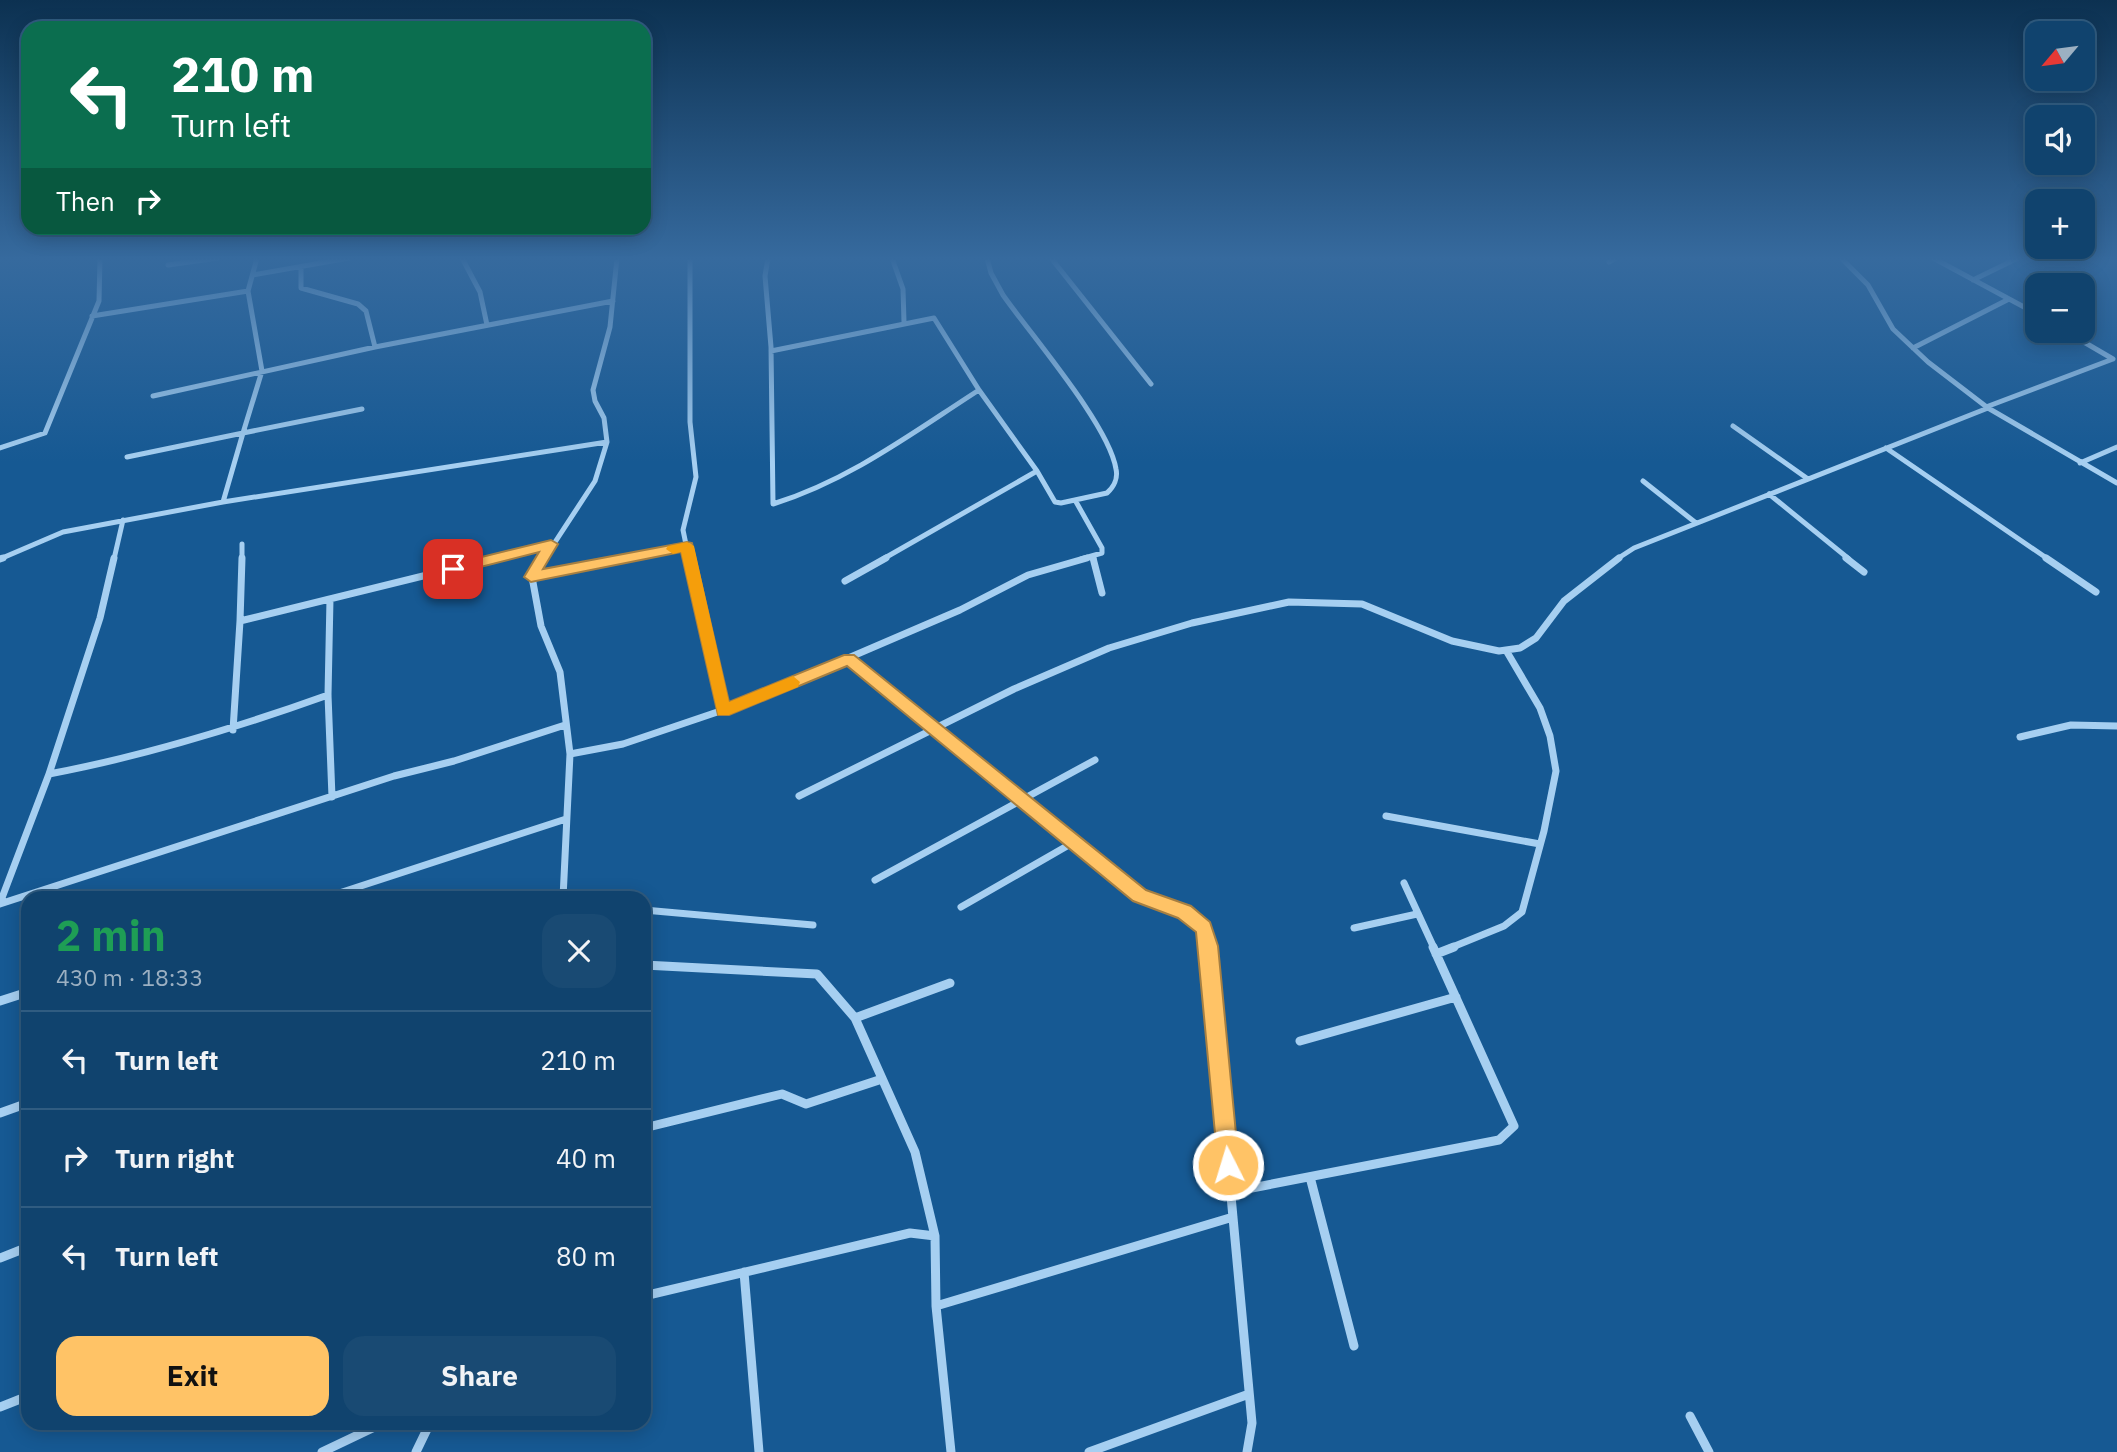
<!DOCTYPE html>
<meta charset="utf-8">
<style>
body{margin:0;font-family:"IBM Plex Sans",sans-serif;background:#194a73;color:#f1f3f6;height:100vh;display:flex;flex-direction:column;font-size:26px;white-space:nowrap}
*{box-sizing:border-box;margin:0}
p{font-size:23px;color:#9cb0c2}
.icon{flex:none;width:38px;height:38px;fill:none;stroke:currentColor;stroke-width:2;stroke-linecap:round;stroke-linejoin:round}
.map{position:relative;flex:1;overflow:hidden}
.side{position:absolute;left:21px;top:891px;width:630px;height:539px;display:flex;flex-direction:column;background:#10436e;border-radius:21px;box-shadow:0 4px 18px #0003,0 0 0 2px #305c81}
.side>*{flex:none}
.guide{position:absolute;left:21px;top:21px;width:630px;height:214px;border-radius:21px;box-shadow:0 4px 18px #0003,0 0 0 2px #305c81;background:#0b6e4f;color:#fff;overflow:hidden}
.needle{width:46px;rotate:241deg}
.buttons{position:absolute;left:2025px;top:21px;display:grid;gap:14px}
.buttons a{display:grid;place-items:center;width:70px;height:70px;border-radius:14px;background:#10436e;box-shadow:0 4px 18px #0003,0 0 0 2px #305c81;font-size:35px}
.pin{position:absolute;display:grid;place-items:center;width:60px;height:60px;color:#fff;margin:-30px;border-radius:14px;box-shadow:0 4px 10px #0006}
.me{position:absolute;width:77px;margin:-38px;rotate:355deg;stroke-linejoin:round;filter:drop-shadow(0 0 5px #0008)}
.turn{display:flex;align-items:center;gap:24px;height:147px;padding:0 35px;font-size:32px}
.turn .icon{width:91px;height:91px;stroke-width:2.5}
.turn b{display:block;font-size:49px;line-height:60px}
.then{display:flex;align-items:center;height:66px;padding:0 35px;background:#0003;gap:14px;font-size:26px}
.round{display:grid;place-items:center;flex:none;width:74px;height:74px;border-radius:21px;background:#194a73}
.summary{display:flex;align-items:center;justify-content:space-between;height:119px;padding:0 35px}
h1{font-size:42px;font-weight:700;line-height:52px;color:#1e9e55}
.button{display:flex;gap:14px;margin-top:auto;padding:14px 35px}
.button a{flex:1;height:80px;border-radius:21px;background:#ffc366;color:#111;font-size:28px;font-weight:700;line-height:80px;text-align:center}
.button a+a{background:#194a73;color:#f1f3f6}
ul{padding:0;list-style:none}
li{display:flex;align-items:center;gap:21px;height:98px;padding:0 35px;border-top:2px solid #305c81}
li div{flex:1}
li b{display:block;font-size:26px}
li em{font-style:normal}
.map>svg:first-child{display:block}
.lines{fill:none;stroke-linecap:round;stroke-linejoin:round}
.minor-far2{stroke:#a6cff1;stroke-width:5}
.minor-far1{stroke:#a6cff1;stroke-width:7}
.minor{stroke:#a6cff1;stroke-width:9}
.route{fill:#ffc366;stroke:#a67f42;stroke-width:2}
.slow{fill:#f59e0b}
</style>
<div class="map">
<svg width="2117" height="1452" viewBox="0 0 2117 1452">
<rect width="100%" height="100%" fill="#165993"/>
<g class="lines">
<path class="minor-far2" d="M462,258L480,292L487,325
M768,258L765,276L771,347L773,504C850,480 912,433 979,390L1037,471L883,559
M892,258L903,289L904,322
M987,258L991,273L1003,295C1031,335 1109,425 1116,469C1118,478 1114,487 1107,493L1061,503L1055,502L1037,471
M1051,258L1151,384
M1841,258L1868,285L1893,329L1928,362L1988,408L2117,483
M1933,258L2037,314
M1609,262L1616,258
M168,265L218,258
M301,267V288L358,304L366,311L375,347
M253,275L349,258
M1973,280L2018,258
M92,316L248,291
M2065,331L2113,359
M1913,348L2009,299
M771,351L934,318L979,390
M153,396L375,347L613,301
M1986,407L2113,359
M1733,426L1808,479
M0,448L45,433L99,301L100,258
M1886,448L2048,559
M127,457L243,433L262,371L248,291L257,258
M2080,463L2117,447
M1643,481L1696,523
M1769,494L1849,559
M1075,500L1102,548V553L1081,559
M223,502L607,442
M1093,556L1094,559
M0,559L63,532L223,502L243,433L362,409
M114,559L123,520
M242,559V544
M489,559L551,544
M544,559L595,481L607,442L604,418L595,401L593,390L610,327L617,258
M620,559L687,546
M689,559L683,530L696,477L690,422V258
M1617,559L1634,548L1988,408"/>
<path class="minor-far1" d="M114,558L100,618L49,774C145,756 236,728 328,695
M242,558L240,621L496,558
M545,558L532,577L541,626L560,672L570,754L563,898
M689,558L723,711
M1093,558L1102,593
M1846,558L1864,572
M2046,558L2096,592
M0,559L3,558
M532,577L629,558
M845,581L886,558
M330,599L328,695L332,797
M849,659L1139,895L1184,912L1204,928L1208,948
M233,730L240,621
M2020,737L2071,725L2117,726
M570,754L623,744L741,704L960,610L1028,575L1087,558
M799,796L1014,689L1109,648L1192,623L1289,602L1362,604L1452,641L1499,651L1520,648L1536,638L1564,601L1619,558
M1386,816L1540,844
M875,880L1095,760
M1404,883L1434,948
M324,898L566,819
M0,903L49,774
M0,904L394,776L454,761L565,725
M961,907L1074,842
M644,910L813,925
M1354,928L1417,914
M1450,948L1504,926L1522,912L1544,831L1556,771L1550,736L1540,708L1507,652"/>
<path class="minor" d="M1208,947L1252,1423L1247,1452
M1436,954L1454,947
M644,965L817,974L855,1018L915,1152L935,1236
M0,1001L28,992
M855,1018L950,983
M1300,1041L1456,997
M0,1113L28,1103
M644,1128L782,1094L806,1104L882,1079
M1310,1177L1354,1346
M1231,1192L1499,1140L1514,1126L1433,947
M0,1258L28,1247
M744,1272L759,1452
M644,1296L910,1233L935,1236L936,1306L951,1452
M936,1306L1233,1217
M0,1407L28,1396
M1690,1416L1709,1452
M322,1452L383,1423
M416,1452L430,1423
M1089,1452L1249,1394"/>
</g>
<linearGradient id="sky" x2="0" y2="1"><stop stop-color="#0c3151"/><stop offset="0.56" stop-color="#366a9e"/><stop offset="1" stop-color="#366a9e" stop-opacity="0"/></linearGradient>
<rect width="2117" height="462" fill="url(#sky)"/>
<path class="route" d="M551,540L558,544L543,569L687,542L692,543L729,702L844,655H854L1146,890L1191,906L1210,922L1218,946L1239,1165L1236,1172L1228,1175L1221,1172L1218,1165L1196,932L1178,918L1133,901L847,666L729,715H718L681,552L531,582L524,577L539,552L453,574L446,569L453,564Z"/>
<path class="slow" d="M687,542L694,546L729,702L793,676L800,682L798,687L729,715H718L681,552L673,554L666,549L668,546Z"/>
</svg>
<div class="buttons">
<a><svg class="needle" viewBox="-14 -14 28 28"><path d="M0-13l5 13h-10z" fill="#e53935"/><path d="M0 13l5-13h-10z" fill="#9cb0c2"/></svg></a>
<a><svg class="icon" aria-label="sound" viewBox="0 0 24 24"><path d="M4 9h4l5-4v14l-5-4H4zM17 9q2 3 0 6"/></svg></a>
<a>+</a>
<a>−</a>
</div>
<div class="pin" style="left:453px;top:569px;background:#d93025"><svg class="icon" aria-label="arrive" viewBox="0 0 24 24"><path d="M6 21V4h12l-3 4 3 4H6"/></svg></div>
<svg class="me" style="left:1228px;top:1165px" viewBox="-20 -20 40 40"><circle r="17" fill="#ffc366" stroke="#fff" stroke-width="3"/><path d="M0-11L8 9 0 5-8 9z" fill="#fff"/></svg>
<div class="guide">
<div class="turn"><svg class="icon" aria-label="left" viewBox="0 0 24 24"><path d="M17 20v-9H6M10 6l-5 5 5 5"/></svg><div><b>210 m</b>Turn left</div></div>
<div class="then">Then<svg class="icon" aria-label="right" viewBox="0 0 24 24"><path d="M7 20v-9h11M14 6l5 5-5 5"/></svg></div>
</div>
<section class="side">
<div class="summary"><div><h1>2 min</h1><p>430 m · 18:33</p></div><a class="round"><svg class="icon" aria-label="close" viewBox="0 0 24 24"><path d="M6 6l12 12M18 6L6 18"/></svg></a></div>
<ul>
<li><svg class="icon" aria-label="left" viewBox="0 0 24 24"><path d="M17 20v-9H6M10 6l-5 5 5 5"/></svg><div><b>Turn left</b></div><em>210 m</em></li>
<li><svg class="icon" aria-label="right" viewBox="0 0 24 24"><path d="M7 20v-9h11M14 6l5 5-5 5"/></svg><div><b>Turn right</b></div><em>40 m</em></li>
<li><svg class="icon" aria-label="left" viewBox="0 0 24 24"><path d="M17 20v-9H6M10 6l-5 5 5 5"/></svg><div><b>Turn left</b></div><em>80 m</em></li>
</ul>
<div class="button"><a>Exit</a><a>Share</a></div>
</section>
</div>
